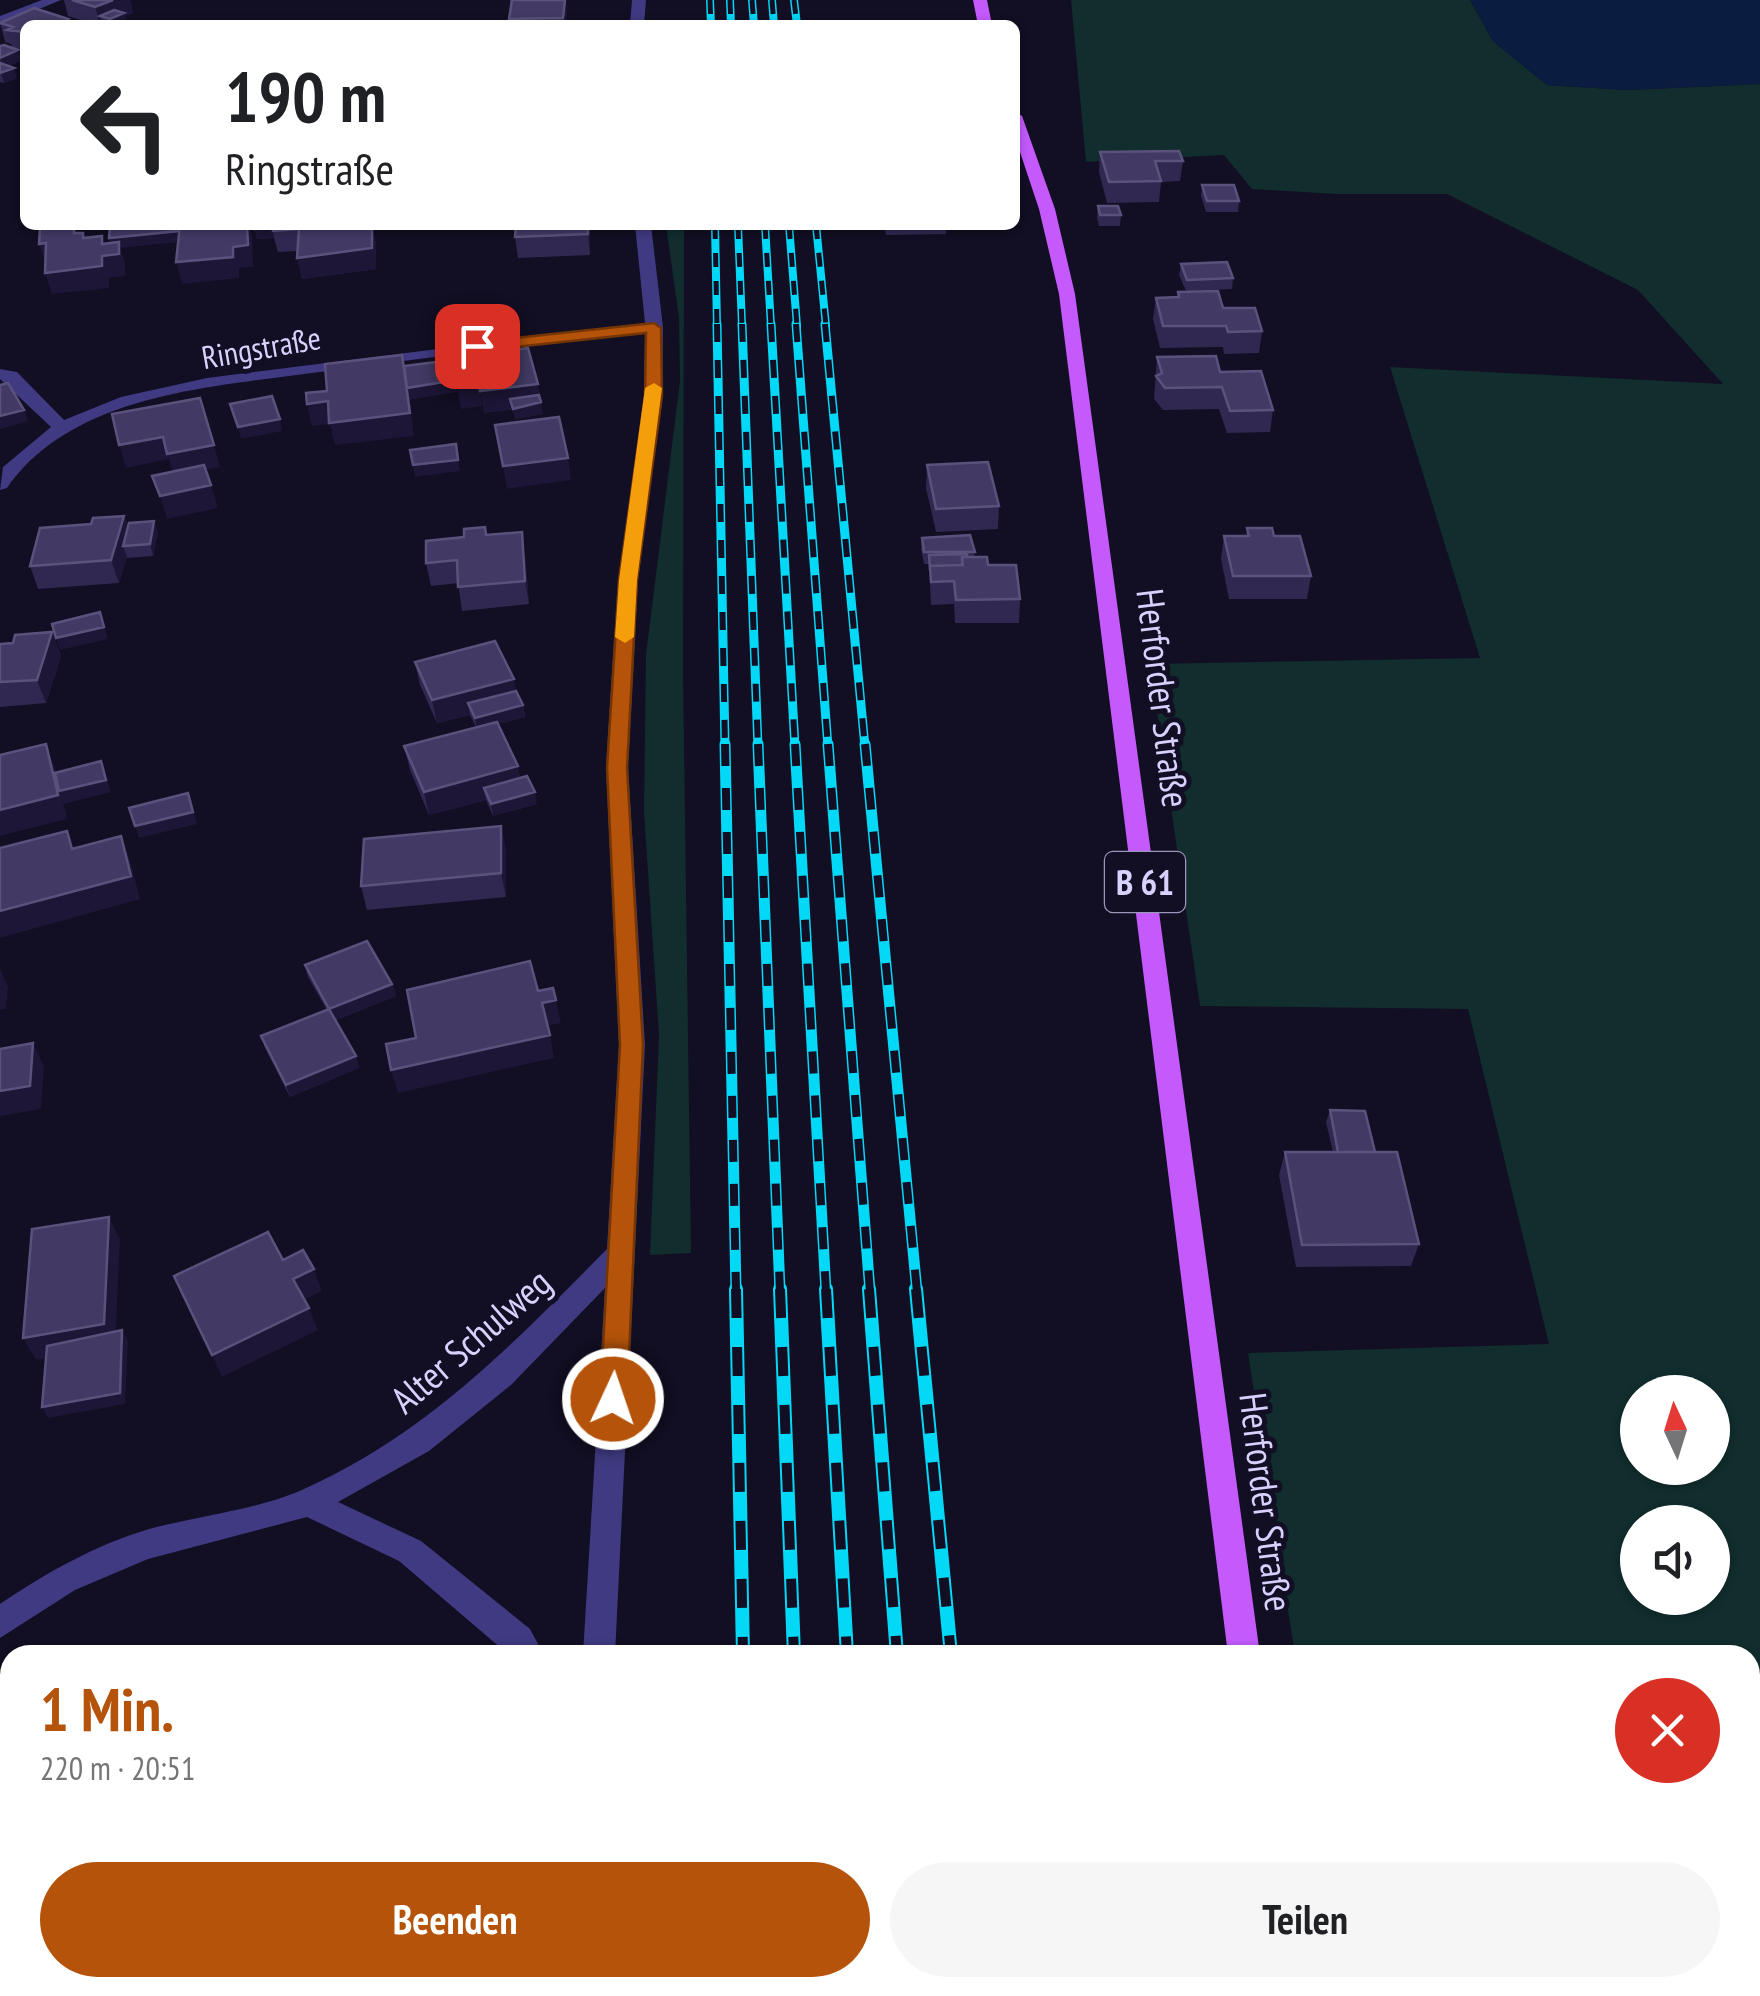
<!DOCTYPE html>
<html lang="de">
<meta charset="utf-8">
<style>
body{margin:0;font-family:"PT Sans Narrow",sans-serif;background:#f6f6f6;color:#202124;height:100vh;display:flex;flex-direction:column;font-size:38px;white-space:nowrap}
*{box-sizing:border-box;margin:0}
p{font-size:32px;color:#757577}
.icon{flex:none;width:55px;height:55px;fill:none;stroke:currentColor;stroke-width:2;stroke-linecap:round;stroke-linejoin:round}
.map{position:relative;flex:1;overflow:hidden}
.side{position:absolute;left:0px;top:1645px;width:1760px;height:352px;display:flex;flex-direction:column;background:#fff;border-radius:30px 30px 0 0;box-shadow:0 2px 8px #0004}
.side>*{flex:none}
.hud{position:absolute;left:20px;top:20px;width:1000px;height:210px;border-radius:15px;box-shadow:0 2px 8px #0004;background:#fff;color:#202124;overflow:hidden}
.needle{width:65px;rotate:356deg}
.buttons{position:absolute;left:1620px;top:1375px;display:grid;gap:20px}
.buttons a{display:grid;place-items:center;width:110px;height:110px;border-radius:50%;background:#fff;box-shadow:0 2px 8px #0004;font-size:50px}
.pin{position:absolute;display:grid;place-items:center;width:85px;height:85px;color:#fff;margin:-42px;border-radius:20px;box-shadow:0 5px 15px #0006}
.me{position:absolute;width:110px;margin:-55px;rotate:3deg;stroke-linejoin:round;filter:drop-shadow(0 0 8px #0008)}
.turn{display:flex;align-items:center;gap:35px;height:210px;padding:0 40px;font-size:45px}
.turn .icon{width:130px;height:130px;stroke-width:2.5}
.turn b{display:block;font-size:70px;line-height:85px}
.round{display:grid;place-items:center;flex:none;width:105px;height:105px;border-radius:52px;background:#f6f6f6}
.headline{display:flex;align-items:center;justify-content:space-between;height:170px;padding:0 40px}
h1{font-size:60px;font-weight:600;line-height:75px;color:#b45309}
.button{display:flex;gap:20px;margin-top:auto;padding:20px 40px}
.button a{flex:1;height:115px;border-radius:60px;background:#b45309;color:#fff;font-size:40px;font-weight:600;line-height:115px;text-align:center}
.button a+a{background:#f6f6f6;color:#202124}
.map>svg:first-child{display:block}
.green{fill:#112d2d;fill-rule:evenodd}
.water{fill:#0a1c40}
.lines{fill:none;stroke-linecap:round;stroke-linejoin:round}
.street{fill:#3f3a81;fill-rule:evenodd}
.primary{fill:#c45afc;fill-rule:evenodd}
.rail-far3-casing{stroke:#04d8f7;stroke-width:8}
.rail-far2-casing{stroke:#04d8f7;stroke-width:9}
.rail-far1-casing{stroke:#04d8f7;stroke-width:11}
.rail-casing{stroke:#04d8f7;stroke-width:14}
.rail-far3{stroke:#120e23;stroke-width:5;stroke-dasharray:14;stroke-linecap:butt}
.rail-far2{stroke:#120e23;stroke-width:6;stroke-dasharray:18;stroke-linecap:butt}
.rail-far1{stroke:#120e23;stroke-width:8;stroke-dasharray:22;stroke-linecap:butt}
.rail{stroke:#120e23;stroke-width:10;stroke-dasharray:29;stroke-linecap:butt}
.wall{fill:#312851}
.shaded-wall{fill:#1d1637}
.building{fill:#423a64;stroke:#5a527c;stroke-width:2.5}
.route{fill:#b45309;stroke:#753606;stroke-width:2.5}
.slow{fill:#f59e0b}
.labels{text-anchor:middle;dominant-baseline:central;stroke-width:10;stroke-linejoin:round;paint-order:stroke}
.far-street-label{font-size:32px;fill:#d7d1fe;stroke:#120e23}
.shield{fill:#120e23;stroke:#9c96bc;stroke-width:2.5}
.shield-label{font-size:35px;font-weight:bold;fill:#d7d1fe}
.street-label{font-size:38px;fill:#d7d1fe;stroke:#120e23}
</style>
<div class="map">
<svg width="1760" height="1996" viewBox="0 0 1760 1996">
<rect width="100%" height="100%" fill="#120e23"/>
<path class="green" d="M1071,0H1470L1493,41L1547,85L1627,90L1760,84V1996H1347L1345,1988H1750V1655H1295L1248,1353L1549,1344L1468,1009L1200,1006L1150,664L1480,658L1390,367L1723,384L1638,290L1447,194H1336L1252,189L1224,155L1086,162ZM1638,1392H1712V1468H1638ZM1638,1522H1712V1598H1638Z
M666,225H684L683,673L691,1253L650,1255L659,1035L644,812L646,655L680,381L679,318Z"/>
<path class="water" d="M1470,0H1760V84L1627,90L1547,85L1493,41Z"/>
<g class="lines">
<path class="street" d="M42,0H61L0,25V16Z
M632,0H646L644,25H630Z
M635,225H651L663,327L662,396L638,580L628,767L645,1045L615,1655H583L605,1288L511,1385L429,1451L338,1502L421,1541L530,1629L544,1655H509L399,1561L307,1517L148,1559L75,1590L0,1638V1604C46,1573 95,1545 149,1529C196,1516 261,1509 304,1489C428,1433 513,1344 607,1249L619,1045L606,767L618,580L644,396L645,333C534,344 423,358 312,373C240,383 163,389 96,418C60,434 29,456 7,488L0,490L3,467L51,427L0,379V369L17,372L64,420L121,397L207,378L645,323Z
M565,1988H601V1996H565Z"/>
<path class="primary" d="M973,0H987L992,25H978Z
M1015,112L1022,116L1055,209L1075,294L1260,1655H1228L1059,294L1039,209L1015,137Z
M1268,1988H1304L1305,1996H1269Z"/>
<g class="rail-far3-casing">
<path id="rail-far3" d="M710,0L711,25
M730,0L731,25
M752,0L754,25
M772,0L774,25
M794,0L797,25
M715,225L717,326
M738,225L742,326
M765,225L771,326
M789,225L797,326
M816,225L826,326"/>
</g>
<g class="rail-far2-casing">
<path id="rail-far2" d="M717,324L725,747
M742,324L758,747
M771,324L795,747
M796,324L828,747
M825,324L865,747"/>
</g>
<g class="rail-far1-casing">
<path id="rail-far1" d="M725,744L736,1292
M758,744L780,1292
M795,744L826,1292
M828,744L870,1292
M865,744L917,1292"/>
</g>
<g class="rail-casing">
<path id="rail" d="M736,1289L743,1655
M780,1289L794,1655
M826,1289L847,1655
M869,1289L897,1655
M916,1289L951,1655
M749,1988V1996
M807,1988V1996
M867,1988V1996
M922,1988V1996
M982,1988V1996"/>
</g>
<use href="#rail-far3" class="rail-far3"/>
<use href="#rail-far2" class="rail-far2"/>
<use href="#rail-far1" class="rail-far1"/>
<use href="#rail" class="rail"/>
</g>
<path class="wall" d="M64,0H130L133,13L125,16L127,23L122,25H96L68,16Z
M510,0H566V25H510Z
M0,22L25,25V51L17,50L22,60L8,66L17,78L4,83L0,82V46L13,48L11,44L5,42Z
M1100,152L1183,161L1180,181L1161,182L1159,202L1107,203L1099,172Z
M1202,185L1239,201L1238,212H1206L1201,196Z
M1098,206L1121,215L1120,226H1099L1097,217Z
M372,225L376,245V269L302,279L297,258V251L278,252L274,238L257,239L255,229Z
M590,225V255L518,258L515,237Z
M884,225H946V234L886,235Z
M1181,264L1233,278L1232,289L1186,291L1179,275Z
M1178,292L1223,308L1262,331L1259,353L1224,354L1223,347L1160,348L1153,319L1156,298L1177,297Z
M1157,357L1220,372L1273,410L1270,432L1227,433L1219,409L1163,410L1154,399Z
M927,465L999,506L998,529L936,532L926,488Z
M124,516L128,527L158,532L153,556L127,558V556L119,583L38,589L30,566L91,524Z
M1247,528L1274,536L1311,576L1307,599H1229L1221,559L1224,536H1246Z
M487,535L525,555L529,604L462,611L458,583L431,586L426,563L464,537Z
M922,538L975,552L974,557L988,565L1020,599L1019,623H955L954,604L931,605L929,564H924L921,549Z
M52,632L61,656L46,703L0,707V644L13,643Z
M415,662L516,691L523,705L525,717L498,724L520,778L537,804L493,816L486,800L429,815L410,770L404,746L476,727L470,715L437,723L420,685Z
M501,826L506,850V897L367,910L361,886Z
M305,965L392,984L396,996L336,1020L356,1056L359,1068L290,1097L265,1048L261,1036L327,1010L308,977Z
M1330,1110L1375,1152L1419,1244L1411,1266L1296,1267L1279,1175L1285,1152H1333L1326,1122Z"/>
<path class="shaded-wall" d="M113,0H130L133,13L125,16L127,23L122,25H112L110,19L100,16L103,25H100L95,7Z
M565,0H566L567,12L566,25H564L563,18Z
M68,19L69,25H54Z
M18,50L22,60L2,68L0,58Z
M14,68L17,78L4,83L1,73Z
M247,225H250L252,234L253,267L239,268V278L182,284L176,262L233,247Z
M372,225L376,245V269L302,279L297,258Z
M588,225H590V255L588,234Z
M275,227L273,231L274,238L257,239L255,229Z
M183,230L186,241L120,248L125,263V276L109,278V288L52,294L45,273L102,244V236L108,256L112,249L109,238Z
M46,243V265L39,244Z
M402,355L407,388L455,381L457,392L409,400V397L414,436L335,445L330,424L312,426L307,404Z
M456,380L479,384L482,406L461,409Z
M538,384L543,414L515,420L510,399L511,410L484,413L480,391Z
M24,410L28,421L0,429V416Z
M280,419L282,431L241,439L238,427Z
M163,437L214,445L220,467L174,476L169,459L126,468L119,445Z
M456,444L460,471L415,477L413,465Z
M568,458L571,480L507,489L503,466Z
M211,485L218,508L167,519L160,496Z
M124,516L132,538L123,546L127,556L119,583L111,560Z
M154,521L158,532L153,556L150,544Z
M522,532L525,555L529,604L525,581Z
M100,612L108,639L60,650L56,638Z
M52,632L61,656L46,703L37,680Z
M514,679L518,703H468L470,715L437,723L432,700Z
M523,705L525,717L477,730L475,718Z
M46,744L55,768L61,791L101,761L111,792L64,804L63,802L67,819L0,836V810Z
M518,766L523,790L484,788L486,800L429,815L424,792Z
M535,792L537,804L493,816L491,804Z
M188,793L197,824L139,838L135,826Z
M501,826L506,850V897L501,873Z
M121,836L130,860L140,899L0,938V911Z
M0,969L8,987L6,1009L0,1010Z
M392,984L396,996L333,1021L329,1009Z
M556,1000L561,1023L546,1026L542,1003Z
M550,1035L554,1058L398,1093L391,1070Z
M33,1043L44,1066L41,1109L0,1116V1091Z
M356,1056L359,1068L290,1097L286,1085Z
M109,1217L120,1239L115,1346L36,1360L23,1338Z
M314,1269L322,1291L301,1301L293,1279Z
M309,1308L318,1330L222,1377L212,1355Z
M122,1330L128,1341L125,1404L48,1418L42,1407Z
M57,1988H70L71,1996H59Z"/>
<path class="building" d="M72,0H113L95,7Z
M512,0H565L563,18L509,19Z
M34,8L68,19L54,25H25V32L7,30L13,27L0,23Z
M114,10L124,13L110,19L100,16Z
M4,45L18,50L0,58V46Z
M0,63L14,68L0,73Z
M1179,151L1183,161H1155L1161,181L1109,182L1100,152Z
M1202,185H1234L1239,201H1207Z
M1098,206H1118L1121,215H1100Z
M58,225H74V233H83V238L102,236V244L119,242V254L102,256V266L45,273L46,243L39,244L40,227Z
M110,225H180L179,231L109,238Z
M180,225H247L248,245L233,247V257L176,262Z
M255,225H273V227L255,229Z
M273,225H372V248L297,258L299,229L273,231Z
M516,225H588V234L515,237Z
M1227,262L1233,278L1187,280L1181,264Z
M1218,291L1223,308H1255L1262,331L1228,332L1226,326H1163L1156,298L1179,297L1178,292Z
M528,348L538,384L480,391L479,384L457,386L453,369L476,365L473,356Z
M402,355L410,413L329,423L328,401L307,404L306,393L327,391L325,364Z
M1216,356L1220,372L1261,371L1273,410L1230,411L1222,387L1165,388L1156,376L1162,373L1157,357Z
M460,359L461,368L453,369L456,380L407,388L404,366Z
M8,383L24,410L0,416V385Z
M539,395L541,402L513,409L510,399Z
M272,396L280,419L238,427L230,404Z
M200,398L214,445L167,454L163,437L119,445L112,414Z
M559,417L568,458L503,466L495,425Z
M456,444L458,460L413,465L410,450Z
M988,462L999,506L936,509L927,465Z
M204,465L211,485L160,496L152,476Z
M124,516L111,560L30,566L40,528L91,524L93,518Z
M154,521L150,544L123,546L129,523Z
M485,527L486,535L522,532L525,581L458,587L457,560L426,563V541L464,537V529Z
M1247,528H1272L1274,536H1300L1311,576H1233L1224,536H1249Z
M970,535L975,552H924L922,538Z
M967,554V557H962V565L930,566V570L929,555Z
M962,557H987L988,565H1016L1020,599L956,600L954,581L931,582L930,566L963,565Z
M100,612L104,627L56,638L52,624Z
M52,632L37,680L0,682V644L13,643L15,635Z
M495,641L514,679L432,700L415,662Z
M516,691L523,705L475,718L468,703Z
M497,722L518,766L424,792L404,746Z
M46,744L58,795L0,810V755Z
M101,761L106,780L59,791L55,773Z
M527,776L535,792L491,804L484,788Z
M188,793L193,812L135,826L129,808Z
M501,826V873L361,886L364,839Z
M67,831L72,849L121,836L131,876L0,911V848Z
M367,941L392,984L329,1009L305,965Z
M530,961L538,991L553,988L556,1000L542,1003L550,1035L391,1070L386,1044L416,1038L407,990Z
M329,1009L356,1056L286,1085L261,1036Z
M33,1043L30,1086L0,1091V1049Z
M1330,1110L1365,1111L1375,1152H1338Z
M1285,1152H1397L1419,1244L1302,1245Z
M109,1217L104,1324L23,1338L32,1229Z
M268,1232L283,1260L303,1250L314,1269L293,1279L309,1308L212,1355L174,1276Z
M122,1330L120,1393L42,1407L47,1346Z
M10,1965V1988H57L59,1996H0V1970Z"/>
<path class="route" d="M654,323L661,328L662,396L637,580L627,768L643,1045L627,1399L623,1407L613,1411L604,1407L600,1399L620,1045L607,768L619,580L645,396L646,333L477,351L469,346L477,342Z"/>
<path class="slow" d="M654,383L662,388L637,580L634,637L625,643L615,637L619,580L645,388Z"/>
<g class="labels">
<g class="far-street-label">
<text transform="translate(261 347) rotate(-10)">Ringstraße</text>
</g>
<rect class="shield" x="1105" y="852" width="80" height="60" rx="8"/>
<g class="shield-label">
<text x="1145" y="882">B 61</text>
</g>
<g class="street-label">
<text transform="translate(1164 698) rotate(83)">Herforder Straße</text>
<text transform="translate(470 1340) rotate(-41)">Alter Schulweg</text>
<text transform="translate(1267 1502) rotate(83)">Herforder Straße</text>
</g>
</g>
</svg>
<div class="buttons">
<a><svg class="needle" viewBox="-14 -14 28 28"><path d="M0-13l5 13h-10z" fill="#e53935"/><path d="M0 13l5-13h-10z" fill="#757577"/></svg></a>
<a><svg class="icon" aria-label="sound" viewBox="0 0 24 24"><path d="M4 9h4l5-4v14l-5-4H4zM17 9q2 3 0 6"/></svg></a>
</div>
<div class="pin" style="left:477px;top:346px;background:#d93025"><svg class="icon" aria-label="arrive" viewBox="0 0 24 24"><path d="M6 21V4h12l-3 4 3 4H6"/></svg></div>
<svg class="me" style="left:613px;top:1399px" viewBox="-20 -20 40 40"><circle r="17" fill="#b45309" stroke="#fff" stroke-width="3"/><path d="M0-11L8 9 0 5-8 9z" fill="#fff"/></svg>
<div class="hud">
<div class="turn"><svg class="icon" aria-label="left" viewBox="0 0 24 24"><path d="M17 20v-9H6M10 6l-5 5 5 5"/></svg><div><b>190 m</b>Ringstraße</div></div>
</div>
<section class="side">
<div class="headline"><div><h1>1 Min.</h1><p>220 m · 20:51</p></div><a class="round" style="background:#d93025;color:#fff"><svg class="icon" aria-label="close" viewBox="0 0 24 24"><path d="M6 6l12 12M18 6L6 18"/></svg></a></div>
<div class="button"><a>Beenden</a><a>Teilen</a></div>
</section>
</div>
